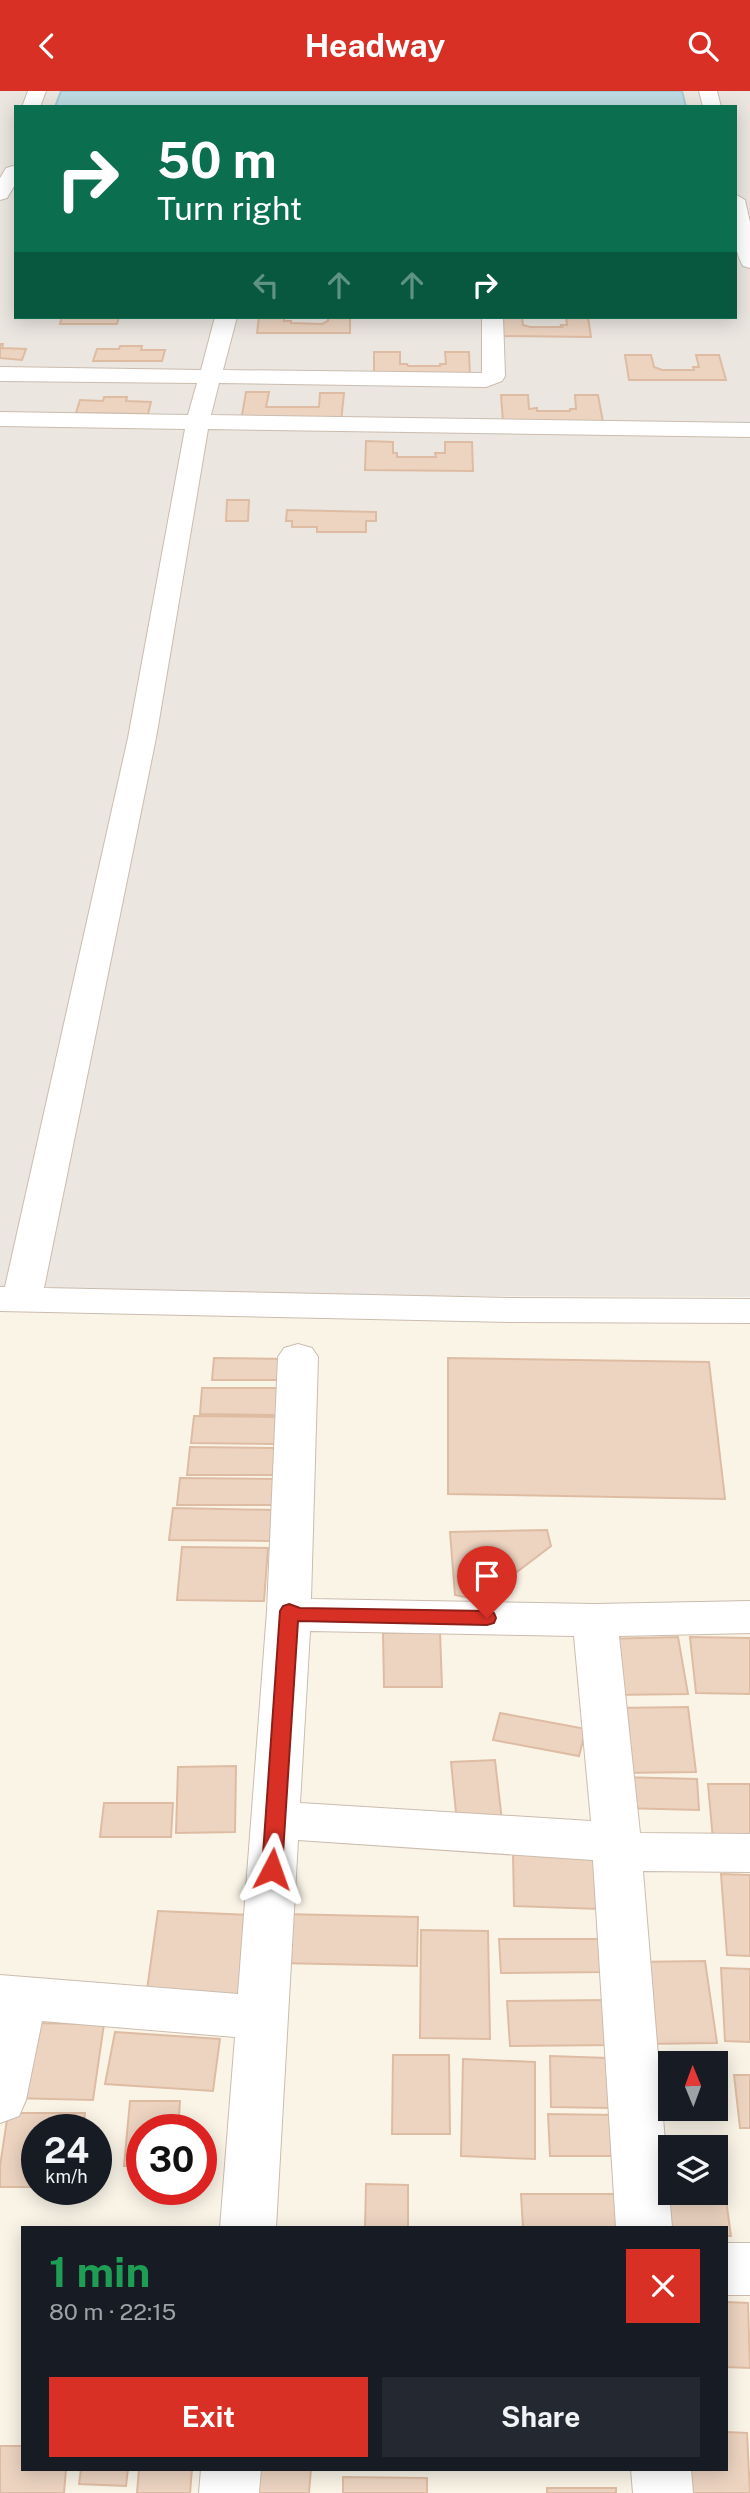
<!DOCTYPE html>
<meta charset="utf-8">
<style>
body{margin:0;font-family:"Public Sans",sans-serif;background:#242831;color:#f1f3f6;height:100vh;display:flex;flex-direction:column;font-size:26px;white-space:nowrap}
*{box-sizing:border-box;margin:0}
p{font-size:23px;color:#9ea1a6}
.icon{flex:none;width:38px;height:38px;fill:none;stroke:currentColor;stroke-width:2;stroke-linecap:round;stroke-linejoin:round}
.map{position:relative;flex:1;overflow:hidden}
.drawer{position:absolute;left:21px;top:2135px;width:707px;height:245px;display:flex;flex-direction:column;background:#171b24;border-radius:0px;box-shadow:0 4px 18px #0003}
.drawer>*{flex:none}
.top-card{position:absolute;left:14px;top:14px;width:723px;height:214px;border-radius:0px;box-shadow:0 4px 18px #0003;background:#0b6e4f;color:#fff;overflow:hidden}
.needle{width:46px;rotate:359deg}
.controls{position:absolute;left:658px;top:1960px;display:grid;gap:14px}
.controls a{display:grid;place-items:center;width:70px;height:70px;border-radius:0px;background:#171b24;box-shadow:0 4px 18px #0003;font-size:35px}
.speed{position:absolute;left:21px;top:2023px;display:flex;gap:14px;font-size:35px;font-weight:700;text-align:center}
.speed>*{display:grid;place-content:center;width:91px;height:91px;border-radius:50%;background:#171b24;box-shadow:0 4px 18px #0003;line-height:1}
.speed small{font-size:18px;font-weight:400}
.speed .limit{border:10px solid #d22;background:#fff;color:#111}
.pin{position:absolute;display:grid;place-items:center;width:60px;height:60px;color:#fff;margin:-72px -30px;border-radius:50% 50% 50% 0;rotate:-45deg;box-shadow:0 0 7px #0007}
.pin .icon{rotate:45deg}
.me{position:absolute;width:77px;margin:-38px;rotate:4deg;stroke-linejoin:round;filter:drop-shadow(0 0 5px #0008)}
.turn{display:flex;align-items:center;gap:24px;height:147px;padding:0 28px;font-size:32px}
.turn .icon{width:91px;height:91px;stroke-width:2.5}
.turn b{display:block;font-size:49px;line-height:60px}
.lanes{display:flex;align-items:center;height:66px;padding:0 28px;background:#0003;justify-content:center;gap:35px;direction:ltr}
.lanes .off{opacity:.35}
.round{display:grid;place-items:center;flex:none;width:74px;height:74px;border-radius:0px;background:#242831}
.head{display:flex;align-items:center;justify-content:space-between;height:119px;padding:0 28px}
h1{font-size:42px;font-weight:700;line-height:52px;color:#1e9e55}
.action{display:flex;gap:14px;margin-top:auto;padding:14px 28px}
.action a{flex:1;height:80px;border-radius:0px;background:#d93025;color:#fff;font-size:28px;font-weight:700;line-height:80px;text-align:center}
.action a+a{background:#242831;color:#f1f3f6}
header{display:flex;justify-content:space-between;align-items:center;height:91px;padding:0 28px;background:#d93025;color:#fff;font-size:32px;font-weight:700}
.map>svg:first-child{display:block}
.industrial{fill:#ebe6e0;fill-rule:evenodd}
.water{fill:#bddbe2;stroke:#a4cad3;stroke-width:2}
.building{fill:#edd4c1;stroke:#debca3;stroke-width:2}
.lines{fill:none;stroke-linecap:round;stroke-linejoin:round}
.minor-casing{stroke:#cbbcae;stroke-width:2}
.minor{fill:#fff;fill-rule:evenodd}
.route{fill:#d93025;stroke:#8d1f18;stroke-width:2}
</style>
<header><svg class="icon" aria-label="back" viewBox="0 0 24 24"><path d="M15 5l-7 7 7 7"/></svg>Headway<svg class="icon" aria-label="search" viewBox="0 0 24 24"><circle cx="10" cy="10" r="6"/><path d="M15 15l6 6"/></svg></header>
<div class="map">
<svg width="750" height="2402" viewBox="0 0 750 2402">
<rect width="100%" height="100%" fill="#faf4e7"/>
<path class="industrial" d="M0,0H750V1206L0,1204ZM16,16H735V226H16Z"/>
<path class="water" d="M61,0H682L686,16H55Z"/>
<path class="building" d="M62,226H119L117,233H60Z
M259,226H284V230H291V232L322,233L328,230V226H350V242H257Z
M497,226H522L523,234L530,236H562L561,234H567L566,226H588L591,246L498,245Z
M0,253H3L2,257L26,258L22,269L0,267Z
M120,255H142L141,259H165L162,270H93L97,258H119Z
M374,261H400V273H407L408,275H440V273H446L445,261H469L470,286L374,285Z
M625,264H651L654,276L662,279H694L693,276H699L696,264H719L726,289H629Z
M246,301H269L266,316H319L320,302H344L341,331L241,330Z
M501,304H528L529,318L537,317V320H570V318H576L575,304H598L603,331H503Z
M104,306H127L126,310L151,311L148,323L76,322L80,309L103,310Z
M366,350L393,351V362H397V366H436L435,362H445V351H472L473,380L365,379Z
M227,409H249L248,430H226Z
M287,419L376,421V430H366V441H317V436H292V430H286Z
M214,1267L285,1268L283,1289H212Z
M448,1267L709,1271L725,1408L448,1403Z
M202,1297H282L280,1324L200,1323Z
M194,1325L277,1326L275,1353L191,1352Z
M190,1356L275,1357L274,1384H187Z
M180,1387L279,1388L277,1414H177Z
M173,1417L273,1419L271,1450L169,1449Z
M547,1439L551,1455L480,1509L455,1504L450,1441Z
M182,1456L268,1457L264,1510L177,1509Z
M440,1541L442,1596H384L383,1542Z
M678,1546L688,1603L610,1604L602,1548Z
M690,1546L750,1547V1603L696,1602Z
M688,1616L696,1681L619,1682L612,1617Z
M500,1622L586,1638L579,1665L493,1649Z
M495,1669L502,1730L457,1732L451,1671Z
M236,1675L235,1741L176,1742L178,1676Z
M619,1686L697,1688L699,1719L620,1717Z
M708,1693H750V1760H714Z
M104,1712H173L171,1746H100Z
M513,1763L598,1765L600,1818L514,1815Z
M721,1783L750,1784V1865L727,1864Z
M158,1820L250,1824L240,1917L145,1913Z
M282,1823L418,1826L417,1875L279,1872Z
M421,1839L488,1840L490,1948L420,1947Z
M499,1848H601L604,1881L501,1882Z
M705,1870L717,1952L643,1953L634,1871Z
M721,1877L750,1878V1951L725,1950Z
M608,1909L613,1954L510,1955L507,1910Z
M20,1932L104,1933L93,2009L9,2007Z
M115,1941L220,1948L213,2000L105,1993Z
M393,1964H449L450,2043H392Z
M550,1965L608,1967L611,2017L551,2016Z
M463,1968L535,1971V2068L461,2065Z
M639,1980H670V2018H716L717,1981L721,2028L642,2027Z
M734,1984H750V2037H740Z
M130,2010H180L178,2039H142V2075H124Z
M8,2022H85L83,2039H37V2096H0V2075Z
M548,2023L615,2024L619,2065H550Z
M716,2072H721L731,2145H726V2137H649L642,2074L670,2073V2102H716Z
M366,2093L408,2094V2137H365Z
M521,2103H618L620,2137H523Z
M726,2211L748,2212L750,2277L726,2276Z
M726,2341L747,2342L750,2402H667L665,2378H726Z
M0,2355H23V2378H66L64,2402H0Z
M81,2378H128L126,2395L79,2393Z
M139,2378H192L190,2402H137Z
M245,2378H311L309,2402H242Z
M343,2386L427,2387V2402H343Z
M547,2397H616V2402H547Z"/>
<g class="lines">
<g class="minor-casing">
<path id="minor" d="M28,0H46L40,16H22Z
M699,0H717L721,16H703Z
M13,75L16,76V92L7,107L0,109V87L6,77Z
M735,103L745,109L750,131V177L743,175C731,155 735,126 735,103Z
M215,226H237L223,279L482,282V226H503L505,285L502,290L486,296L219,292L211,324L750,332V346L208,338L156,647L44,1197L513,1207L750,1208V1232L513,1231L0,1220V1196H5L128,647L185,338L0,335V321L188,324L197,292L0,290V276L201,279Z
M298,1253L312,1257L318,1266L311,1508L595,1513L750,1510V1542L619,1545L640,1742L750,1743V1781L643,1780L672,2137H616L593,1769L298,1749L276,2137H220L235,1946L42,1930L26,2009L19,2025L0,2032V1884L238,1903L267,1520L278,1266L284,1257ZM310,1540L574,1545L591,1730L300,1712Z
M726,2152H750V2204H726Z
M201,2378H261L259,2402H199Z
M631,2378H691L693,2402H633Z"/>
</g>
<use href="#minor" class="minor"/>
</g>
<path class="route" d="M289,1513L300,1517L487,1520L494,1522L496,1527L494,1532L487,1534L298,1530L282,1778L279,1784L272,1786L265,1784L262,1778L280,1520L283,1515Z"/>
</svg>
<div class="controls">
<a><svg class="needle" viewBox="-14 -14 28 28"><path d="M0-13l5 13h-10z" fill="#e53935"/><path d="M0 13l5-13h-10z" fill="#9ea1a6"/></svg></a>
<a><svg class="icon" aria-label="layers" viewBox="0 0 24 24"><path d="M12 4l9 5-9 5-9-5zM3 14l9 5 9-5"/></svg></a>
</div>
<div class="speed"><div>24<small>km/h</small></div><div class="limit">30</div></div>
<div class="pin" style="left:487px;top:1527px;background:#d93025"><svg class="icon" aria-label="arrive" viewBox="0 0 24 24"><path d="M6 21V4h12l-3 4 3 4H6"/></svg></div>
<svg class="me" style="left:272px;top:1778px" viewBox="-20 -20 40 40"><path d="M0-17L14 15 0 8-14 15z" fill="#d93025" stroke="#fff" stroke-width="4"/></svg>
<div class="top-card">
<div class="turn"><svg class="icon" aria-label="right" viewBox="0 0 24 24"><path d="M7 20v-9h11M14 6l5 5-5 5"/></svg><div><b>50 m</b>Turn right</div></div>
<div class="lanes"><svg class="icon off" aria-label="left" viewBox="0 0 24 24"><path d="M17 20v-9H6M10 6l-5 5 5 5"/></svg><svg class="icon off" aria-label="ahead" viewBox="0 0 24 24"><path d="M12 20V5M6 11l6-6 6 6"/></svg><svg class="icon off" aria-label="ahead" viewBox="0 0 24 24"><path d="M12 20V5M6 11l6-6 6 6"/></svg><svg class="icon" aria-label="right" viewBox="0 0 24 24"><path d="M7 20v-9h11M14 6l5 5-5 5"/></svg></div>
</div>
<section class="drawer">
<div class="head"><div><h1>1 min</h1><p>80 m · 22:15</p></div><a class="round" style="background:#d93025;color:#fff"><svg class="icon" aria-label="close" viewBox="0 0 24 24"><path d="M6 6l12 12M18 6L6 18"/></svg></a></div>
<div class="action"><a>Exit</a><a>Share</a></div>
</section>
</div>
